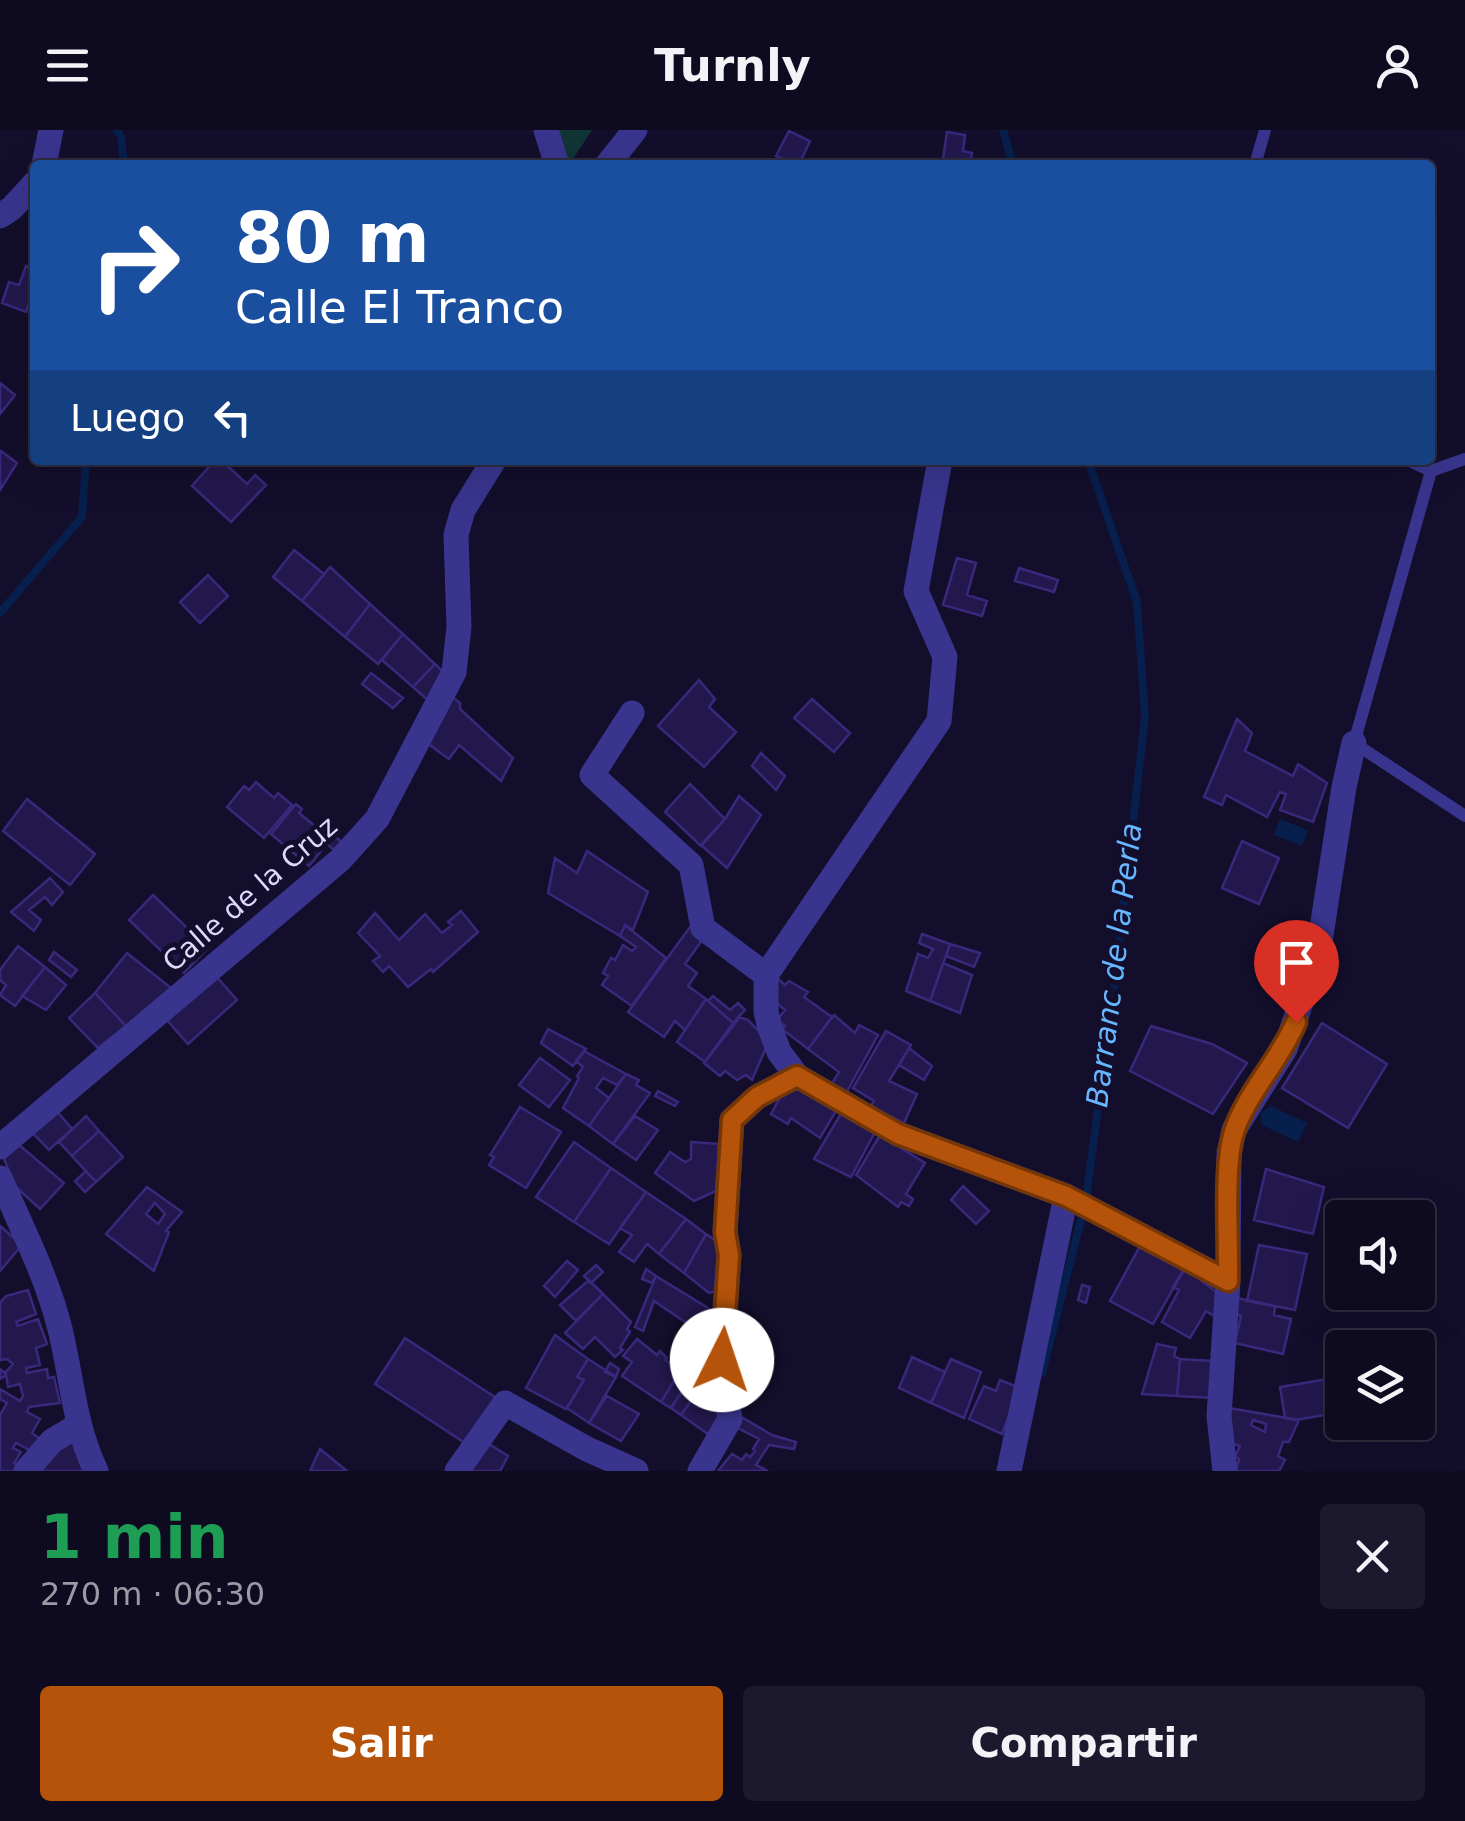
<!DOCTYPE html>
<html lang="es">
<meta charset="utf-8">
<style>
body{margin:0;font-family:"DejaVu Sans",sans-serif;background:#1c182d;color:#f1f3f6;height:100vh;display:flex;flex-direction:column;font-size:38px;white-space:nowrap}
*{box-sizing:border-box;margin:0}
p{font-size:32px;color:#9b9aa5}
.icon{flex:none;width:55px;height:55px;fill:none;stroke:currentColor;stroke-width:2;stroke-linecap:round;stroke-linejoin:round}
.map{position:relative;height:1341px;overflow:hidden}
.side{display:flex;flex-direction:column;background:#0e0a20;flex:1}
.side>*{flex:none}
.top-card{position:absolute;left:30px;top:30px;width:1405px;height:305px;border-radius:10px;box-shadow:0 10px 40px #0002,0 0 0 2px #2e2b3e;background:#1a4fa0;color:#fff;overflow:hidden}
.tools{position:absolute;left:1325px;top:1070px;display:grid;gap:20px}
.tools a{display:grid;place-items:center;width:110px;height:110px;border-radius:10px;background:#0e0a20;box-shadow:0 10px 40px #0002,0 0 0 2px #2e2b3e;font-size:50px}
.pin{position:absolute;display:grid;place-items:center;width:85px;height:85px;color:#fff;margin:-102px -42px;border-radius:50% 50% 50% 0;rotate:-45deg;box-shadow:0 0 10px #0007}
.pin .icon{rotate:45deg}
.me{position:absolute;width:110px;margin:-55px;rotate:4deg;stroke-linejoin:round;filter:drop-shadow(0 0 8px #0008)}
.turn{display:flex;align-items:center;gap:35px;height:210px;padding:0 40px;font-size:45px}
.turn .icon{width:130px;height:130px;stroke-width:2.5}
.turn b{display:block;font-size:70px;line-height:85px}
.then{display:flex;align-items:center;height:95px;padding:0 40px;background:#0003;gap:20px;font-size:38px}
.round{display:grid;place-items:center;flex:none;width:105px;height:105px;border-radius:10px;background:#1c182d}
.summary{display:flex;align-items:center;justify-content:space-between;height:170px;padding:0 40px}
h1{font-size:60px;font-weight:800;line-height:75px;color:#1e9e55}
.action{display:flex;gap:20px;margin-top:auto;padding:20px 40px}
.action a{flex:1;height:115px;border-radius:10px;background:#b45309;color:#fff;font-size:40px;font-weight:800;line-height:115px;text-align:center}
.action a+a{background:#1c182d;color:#f1f3f6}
header{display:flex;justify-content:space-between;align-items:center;height:130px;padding:0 40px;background:#0e0a20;font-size:45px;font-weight:800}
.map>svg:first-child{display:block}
.green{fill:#103534}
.water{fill:#061f4c}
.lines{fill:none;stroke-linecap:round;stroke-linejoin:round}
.stream{stroke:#061f4c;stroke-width:8}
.building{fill:#23184d;stroke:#39287c;stroke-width:2.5;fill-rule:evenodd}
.service{stroke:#39358e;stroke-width:12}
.minor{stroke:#39358e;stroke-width:25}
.route-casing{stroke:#753606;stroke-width:25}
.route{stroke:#b45309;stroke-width:18}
.labels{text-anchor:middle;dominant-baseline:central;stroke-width:10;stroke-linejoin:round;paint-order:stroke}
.street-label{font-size:28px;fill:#dcd8ff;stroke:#130e2b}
.water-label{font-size:30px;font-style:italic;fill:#66b7ff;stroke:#130e2b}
</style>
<header><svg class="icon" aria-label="menu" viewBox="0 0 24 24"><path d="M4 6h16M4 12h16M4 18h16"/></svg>Turnly<svg class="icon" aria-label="person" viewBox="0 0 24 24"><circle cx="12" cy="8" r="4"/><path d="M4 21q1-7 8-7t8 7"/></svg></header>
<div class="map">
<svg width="1465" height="1341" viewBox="0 0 1465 1341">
<rect width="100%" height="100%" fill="#130e2b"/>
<path class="green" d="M537,0H592L569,35H545Z"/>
<path class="water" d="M1280,689L1308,700L1302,716L1274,705Z
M1271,976L1307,993L1298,1012L1262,995L1260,983Z"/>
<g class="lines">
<path class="stream" d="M117,0L121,7L124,35
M1003,0L1013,35
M0,483L82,387L86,330
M1086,1068L1113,868L1145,587L1137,472L1088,330
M1042,1243L1083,1082"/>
</g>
<path class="building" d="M789,1L810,11L799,35L776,26Z
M947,2L965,5L963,21L972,23L970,35H942Z
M26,136L35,140V158L26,182L2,173L9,152L19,155Z
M0,253L15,265L0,284Z
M1,321L17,333L0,360V322Z
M215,330H221L247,354L255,345L266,355L231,392L192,356Z
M294,420L324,444L302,471L273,447Z
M957,428L976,433L967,465L987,471L982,486L943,475Z
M330,437L370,474L345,507L302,471Z
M1019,438L1058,450L1054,462L1015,451Z
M208,445L228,466L200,493L180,472Z
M370,474L403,504L378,534L345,507Z
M403,504L435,534L413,557L382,530Z
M435,534L448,546L432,574L413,557Z
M371,543L403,568L393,578L362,554Z
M699,550L715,569L709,577L736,602L704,637L658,596Z
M450,565L460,573V579L513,628L501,651L459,615L449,629L427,613Z
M812,569L850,603L834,622L794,588Z
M1237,589L1252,603L1245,621L1293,646L1298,634L1327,653L1313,692L1280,680L1286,664L1280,662L1267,687L1226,665L1222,675L1204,667Z
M761,623L785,646L776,660L752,636Z
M256,652L274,668L278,663L292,675L264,708L227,677L244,656L249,660Z
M690,654L725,689L701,716L665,682Z
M739,666L761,685L727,738L701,715L725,689Z
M27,669L95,724L70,755L3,701Z
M296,674L302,679L299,683L327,706L330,703L342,712L334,720L327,714L309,736L271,704Z
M1242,711L1279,728L1259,774L1222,758Z
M587,721L648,762L633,800L625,795L620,806L548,763L555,728L577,743Z
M50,748L63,762L52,775L45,767L29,780L41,790L34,801L11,782Z
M153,765L208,818L184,843L129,790Z
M461,781L478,802L433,842L431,839L408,857L389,836L383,842L373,831L380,826L358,803L375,783L399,810L425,784L442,803L452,795L448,792Z
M625,795L666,828L632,876L602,855L608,846L603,843L611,828L615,830L623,815L632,821L636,817L620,806Z
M690,797L703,809L685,834L697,843L688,856L706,869L685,900L675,891L664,907L628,882Z
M922,804L950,814L930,871L906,861L918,824L928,828L933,819L919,813Z
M950,814L980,823L974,837L946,826Z
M18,816L45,837L15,876L0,865L6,855L0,850V840Z
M54,822L77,840L71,847L49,830Z
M127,823L171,858L126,896L95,863Z
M943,833L972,845L960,883L930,871Z
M45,837L66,855L46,880L22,866Z
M215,845L237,870L188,914L166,889Z
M777,848L785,855L789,851L808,862L804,867L832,887L808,919L782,899L785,896L777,890L785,880L776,873Z
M95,863L126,896L98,918L69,888Z
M713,866L730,880L738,873L745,880L733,893L708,871Z
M706,869L733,893L705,932L677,912Z
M834,885L855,903L859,895L878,905L845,965L831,955L839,942L808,919Z
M740,887L748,890L769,911L752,950L746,945L737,950L725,941L720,946L704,933Z
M1322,893L1387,934L1348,998L1282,958Z
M1151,896L1212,914L1247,933L1213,984L1130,941Z
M548,899L586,919L573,936L541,913Z
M886,901L911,915L889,951L917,964L904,993L870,977L874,971L853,958Z
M909,918L932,936L924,950L899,935Z
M584,921L626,944L617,955L603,948L596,958L609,968L589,996L563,978L579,948L577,946L583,937L576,931Z
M540,928L570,950L549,977L519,955Z
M626,944L639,950L636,955L650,963L613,1014L589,996Z
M802,958L837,979L820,1008L791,988L788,994L771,984L782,964Z
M658,961L678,972L675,976L655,966Z
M520,977L561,1002L526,1058L489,1035L494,1027L490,1025Z
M55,979L72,999L49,1020L31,1001Z
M842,982L875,1002L851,1047L814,1029Z
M86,986L99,1001L72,1026L59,1012Z
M635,986L658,1000L636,1030L613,1014Z
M99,1001L123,1027L96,1052L72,1026Z
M880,1005L925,1033L906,1064L913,1069L909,1076L901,1072L898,1077L856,1045Z
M574,1012L611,1038L574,1092L536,1067Z
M691,1012L719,1014L716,1061L694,1071L655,1043L670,1022L685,1032L691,1029Z
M18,1014L64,1053L40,1079L15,1056L4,1029Z
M611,1038L646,1062L609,1114L574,1092Z
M1266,1039L1324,1057L1313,1104L1254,1090Z
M86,1041L96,1052L85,1062L75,1051Z
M963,1056L989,1081L976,1094L951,1070Z
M147,1057L182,1082L166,1101L169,1102L154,1141L106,1104ZM155,1073L165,1084L158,1094L146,1084Z
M646,1062L686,1089L659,1124L647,1114L634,1132L619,1122L632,1105L620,1098Z
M686,1089L706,1104L684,1143L659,1124Z
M0,1096L22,1115L0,1141Z
M706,1104L721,1114L717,1161L709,1163L684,1143Z
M1259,1115L1307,1124L1295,1180L1247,1171Z
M1140,1116L1185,1138L1153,1194L1110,1171Z
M567,1131L578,1140L555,1167L544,1156Z
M596,1135L603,1142L591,1153L584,1146Z
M1185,1138L1219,1164V1189L1206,1181L1190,1208L1162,1192L1179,1160L1173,1157Z
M646,1139L656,1146L652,1153L642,1149Z
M656,1146L716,1183L713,1211L654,1171L643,1201L635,1197Z
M589,1150L603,1164L576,1191L560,1175Z
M1082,1155L1090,1157L1086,1173L1078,1170Z
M28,1160L36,1184L16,1192L18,1196L38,1189L47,1214L36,1218L40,1235L26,1238L27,1243L47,1239L48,1248L54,1247L60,1273L29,1277L27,1282L40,1289L32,1303L39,1308L31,1321L16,1313L13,1318L21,1322L14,1333L21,1337L19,1341H0V1285L7,1273L0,1269V1259L20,1271L23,1266L20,1254L8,1257L6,1245L0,1249V1239L5,1243L13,1234L7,1229L0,1230V1173L6,1166Z
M603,1164L631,1192L627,1199L630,1202L620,1218L623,1220L615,1227L595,1207L583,1219L565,1203Z
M1237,1168L1275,1176L1274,1185L1291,1189L1283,1224L1235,1213L1241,1186L1235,1184Z
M555,1205L588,1229L577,1247L584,1250L566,1279L526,1258Z
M405,1208L498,1269L468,1315L375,1254Z
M637,1209L657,1225L660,1221L667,1228L665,1230L681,1240L661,1272L622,1246L632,1232L623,1226Z
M1157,1214L1176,1218L1174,1226L1180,1229L1177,1266L1142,1264Z
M690,1224L698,1227L686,1245L690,1249L671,1278L661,1272Z
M912,1227L945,1242L931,1273L899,1258Z
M588,1229L616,1247L589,1293L567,1278L584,1250L577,1247Z
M951,1229L981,1242L964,1288L931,1273Z
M1180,1229L1213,1231V1268L1177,1266Z
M610,1233L619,1239L616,1247L605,1242Z
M712,1242L723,1292L712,1307L681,1285Z
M1340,1247L1342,1282L1296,1290L1285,1288L1280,1257Z
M690,1249L701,1256L681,1285L671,1278Z
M1000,1250L1020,1258L1002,1304L969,1289L984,1256L996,1261Z
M607,1266L639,1284L621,1311L589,1293Z
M1229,1278L1299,1290L1289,1312H1283L1278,1326L1285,1330L1279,1341H1236L1239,1329L1235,1326L1240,1316L1228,1312ZM1253,1290L1266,1294L1265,1302L1251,1295Z
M738,1285L772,1305L796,1312L794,1319L769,1315L756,1335L768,1341H718L732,1324L742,1330L746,1324L750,1327L755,1321L753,1319L759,1309L736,1297Z
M75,1310L90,1341H36L46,1327Z
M486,1312L508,1326L500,1341H468Z
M320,1319L347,1341H310Z"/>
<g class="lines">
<path class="service" d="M1255,35L1265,0
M1408,330L1431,341L1354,613L1465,686
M1431,341L1465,329"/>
<path class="minor" d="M546,0L557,35
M44,35L51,0
M607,35L635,0
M0,86L12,78L35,53
M632,583L592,645L691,735L703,798L766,845V882L770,898L779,922L797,946L898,1004L1066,1066L1228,1151
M766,845L939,591L945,527L916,461L940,330
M0,1017L340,730L377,689L454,542L459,497L456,405L463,380L494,330
M0,1048C22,1098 47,1147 60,1199C72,1248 74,1295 96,1341
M26,1341L52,1311L77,1296
M457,1341L505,1273L587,1319L636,1341
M700,1341L730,1289L721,1231L729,1125L725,1101L732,990L757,967L797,946
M1009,1341L1066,1066
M1225,1341L1219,1286L1228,1151L1229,1023L1234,1000L1285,919L1318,824L1344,657L1354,613"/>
</g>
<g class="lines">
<g class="route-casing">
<path id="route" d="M722,1230L729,1125L725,1102L732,990L757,967L797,946L898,1004L1066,1066L1228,1151C1229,1112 1223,1036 1234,1002C1246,964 1280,930 1296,892"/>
</g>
<use href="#route" class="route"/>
</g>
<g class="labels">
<g class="street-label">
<text transform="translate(250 764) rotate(-41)">Calle de la Cruz</text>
</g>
<g class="water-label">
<text transform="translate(1114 835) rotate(-83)">Barranc de la Perla</text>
</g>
</g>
</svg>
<div class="tools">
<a><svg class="icon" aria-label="sound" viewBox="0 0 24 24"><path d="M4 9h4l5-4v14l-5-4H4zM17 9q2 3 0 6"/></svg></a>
<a><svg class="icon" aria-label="layers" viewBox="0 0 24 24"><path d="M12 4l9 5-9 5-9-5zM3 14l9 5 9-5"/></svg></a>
</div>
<div class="pin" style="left:1296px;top:892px;background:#d93025"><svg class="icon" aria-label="arrive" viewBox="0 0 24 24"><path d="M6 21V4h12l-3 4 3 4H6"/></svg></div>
<svg class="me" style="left:722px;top:1230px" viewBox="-20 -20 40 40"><circle r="19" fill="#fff"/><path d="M0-13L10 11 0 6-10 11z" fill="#b45309"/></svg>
<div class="top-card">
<div class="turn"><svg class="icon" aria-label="right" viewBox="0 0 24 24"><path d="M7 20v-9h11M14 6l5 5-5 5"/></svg><div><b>80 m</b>Calle El Tranco</div></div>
<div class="then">Luego<svg class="icon" aria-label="left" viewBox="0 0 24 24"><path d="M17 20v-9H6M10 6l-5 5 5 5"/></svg></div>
</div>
</div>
<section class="side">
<div class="summary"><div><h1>1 min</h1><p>270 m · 06:30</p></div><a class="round"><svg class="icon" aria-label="close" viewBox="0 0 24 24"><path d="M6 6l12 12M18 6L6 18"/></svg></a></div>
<div class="action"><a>Salir</a><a>Compartir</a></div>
</section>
